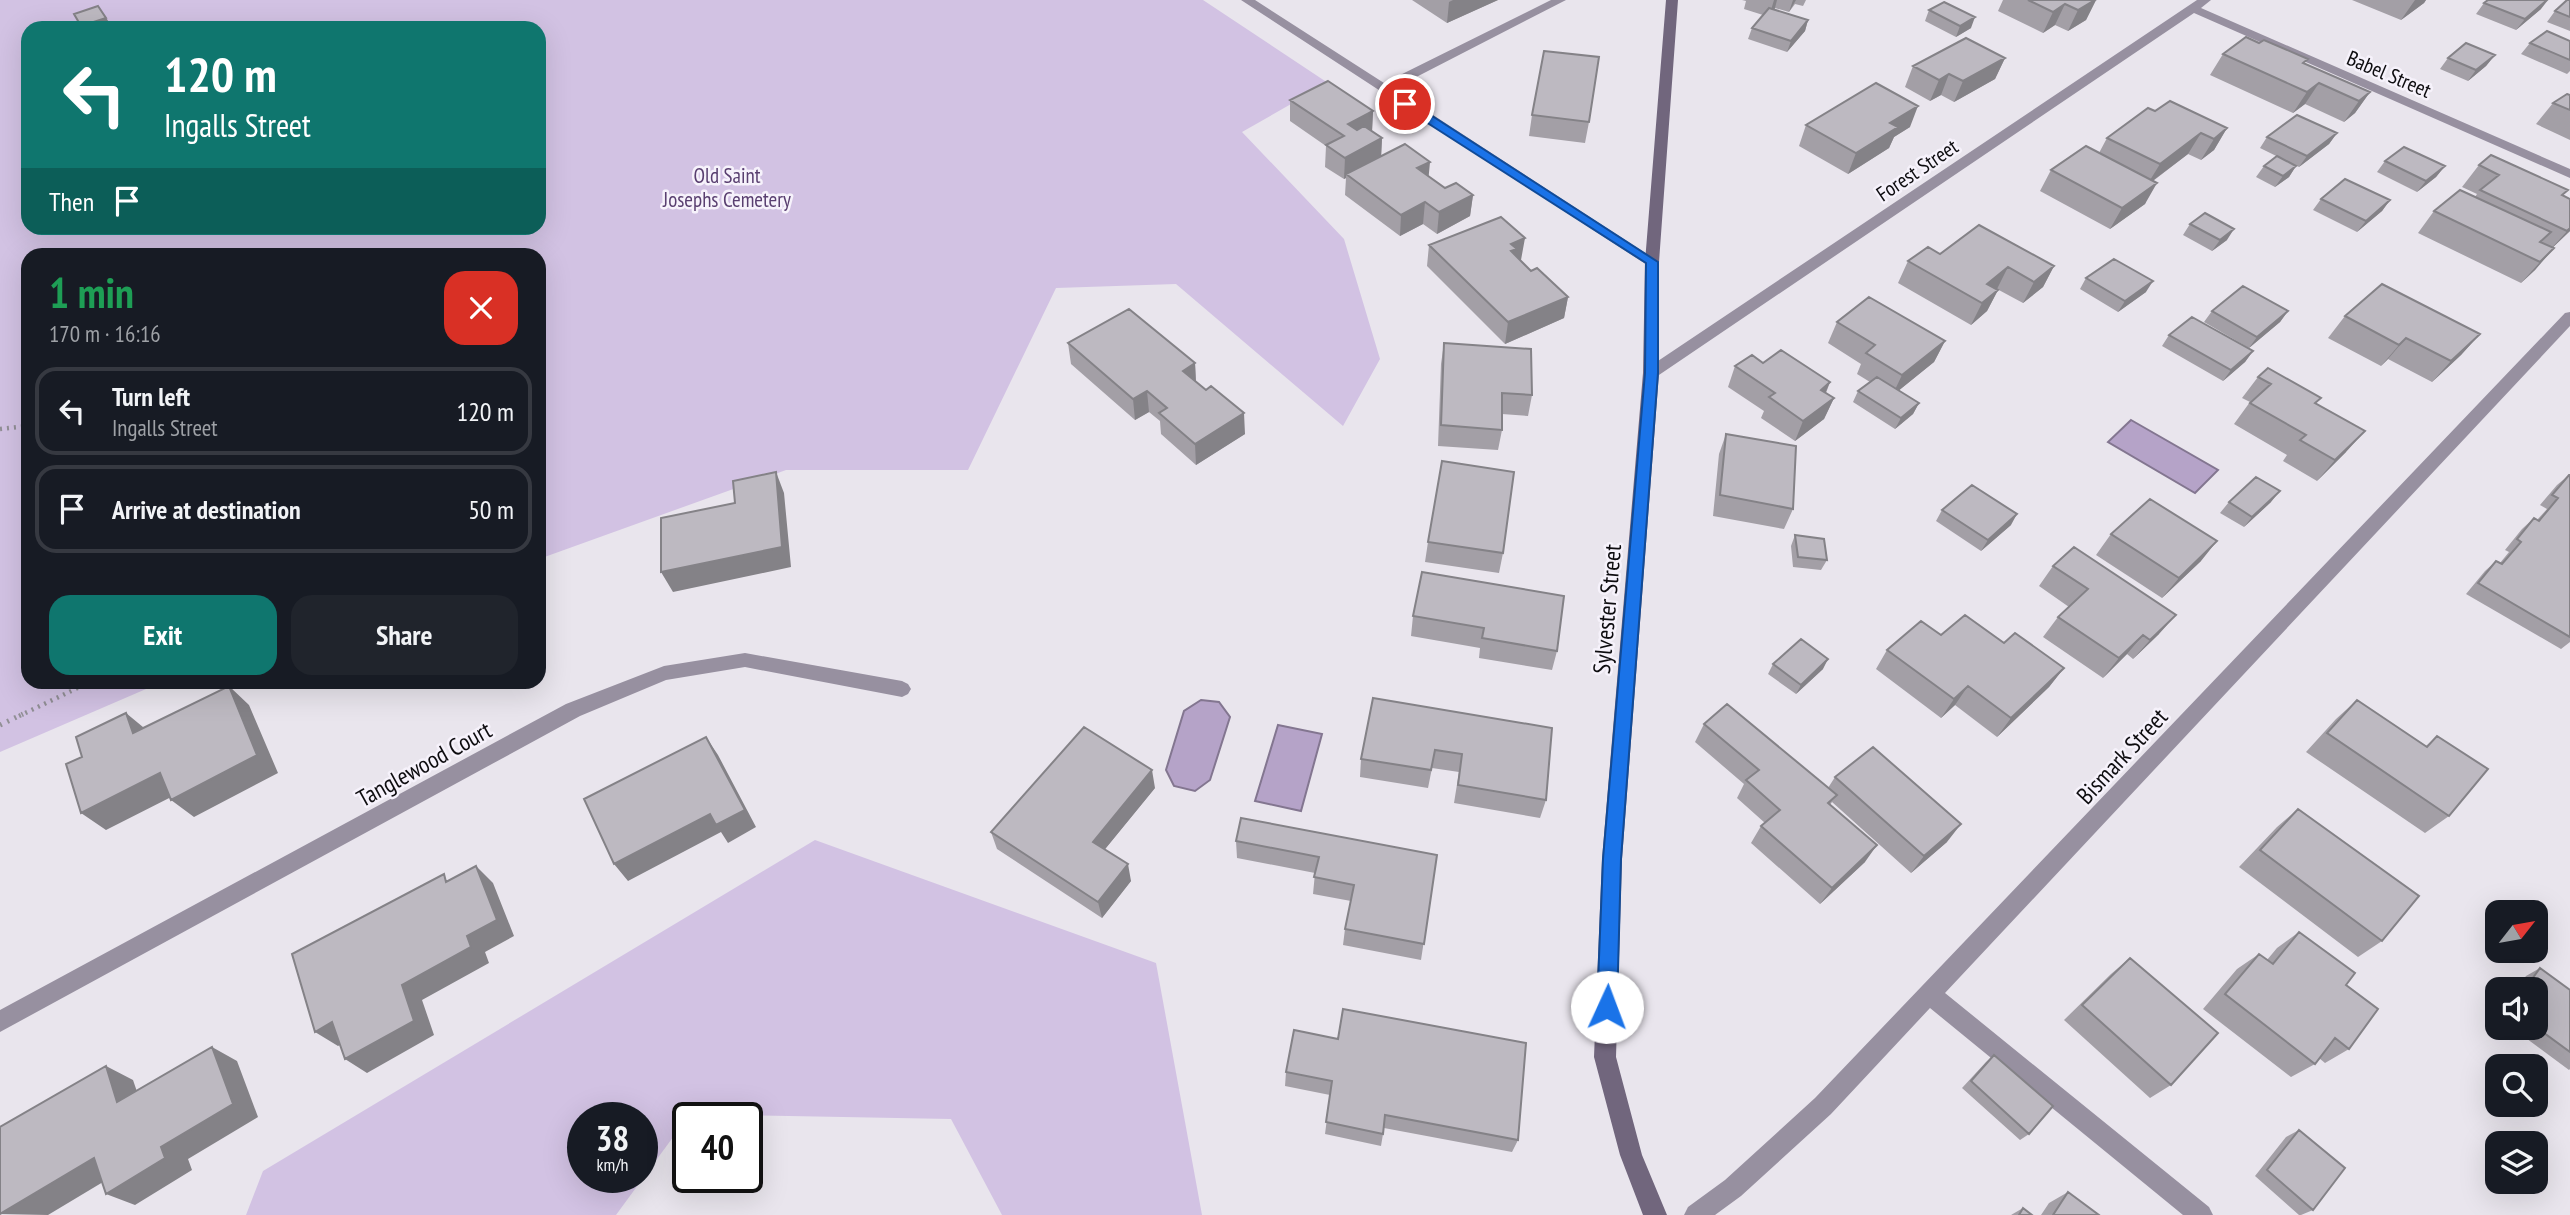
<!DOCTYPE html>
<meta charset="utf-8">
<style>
body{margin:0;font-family:"PT Sans Narrow",sans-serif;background:#20242c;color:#f1f3f6;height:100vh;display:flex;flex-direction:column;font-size:26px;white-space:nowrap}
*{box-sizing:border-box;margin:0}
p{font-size:23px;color:#9ea1a6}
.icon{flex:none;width:38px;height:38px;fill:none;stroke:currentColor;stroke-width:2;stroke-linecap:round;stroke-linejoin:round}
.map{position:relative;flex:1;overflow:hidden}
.panel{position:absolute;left:21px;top:248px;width:525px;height:441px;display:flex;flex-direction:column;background:#171b24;border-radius:21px;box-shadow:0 7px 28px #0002}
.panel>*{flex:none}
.guide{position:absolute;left:21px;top:21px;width:525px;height:214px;border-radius:21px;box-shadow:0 7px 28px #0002;background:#0f766e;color:#fff;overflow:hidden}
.needle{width:46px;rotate:59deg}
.tools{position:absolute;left:2485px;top:900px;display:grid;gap:14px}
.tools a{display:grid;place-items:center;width:63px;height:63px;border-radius:14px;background:#171b24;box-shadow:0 7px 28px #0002;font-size:35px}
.speed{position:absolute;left:567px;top:1102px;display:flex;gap:14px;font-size:35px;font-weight:700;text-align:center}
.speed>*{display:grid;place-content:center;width:91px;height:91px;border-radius:50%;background:#171b24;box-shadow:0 7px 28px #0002;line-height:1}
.speed small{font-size:18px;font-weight:400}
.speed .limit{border:4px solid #111;border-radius:10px;background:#fff;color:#111}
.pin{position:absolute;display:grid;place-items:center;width:60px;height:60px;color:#fff;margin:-30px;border:4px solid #fff;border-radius:50%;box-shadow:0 2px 7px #0007}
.me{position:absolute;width:77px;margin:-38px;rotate:2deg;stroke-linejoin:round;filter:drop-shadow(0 0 5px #0008)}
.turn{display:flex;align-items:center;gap:24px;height:147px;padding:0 28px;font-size:32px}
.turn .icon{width:91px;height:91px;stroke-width:2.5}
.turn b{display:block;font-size:49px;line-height:60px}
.then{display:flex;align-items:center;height:66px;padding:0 28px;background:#0003;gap:14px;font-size:26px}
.round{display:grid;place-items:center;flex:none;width:74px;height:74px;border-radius:21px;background:#20242c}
.headline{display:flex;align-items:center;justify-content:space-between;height:119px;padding:0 28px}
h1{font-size:42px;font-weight:800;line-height:52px;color:#1e9e55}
.primary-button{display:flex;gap:14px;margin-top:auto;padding:14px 28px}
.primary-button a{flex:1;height:80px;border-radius:21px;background:#0f766e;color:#fff;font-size:28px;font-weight:800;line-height:80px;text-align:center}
.primary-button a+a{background:#20242c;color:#f1f3f6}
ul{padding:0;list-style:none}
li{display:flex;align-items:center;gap:21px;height:88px;margin:0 14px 10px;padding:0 14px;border:4px solid #363941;border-radius:21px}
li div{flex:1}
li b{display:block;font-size:26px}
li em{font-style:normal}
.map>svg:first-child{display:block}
.green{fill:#d2c2e3;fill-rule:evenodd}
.water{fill:#b5a3c8;stroke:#837690;stroke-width:2}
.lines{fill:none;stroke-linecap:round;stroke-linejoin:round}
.path-far1{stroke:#918f95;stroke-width:4.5;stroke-dasharray:2 5;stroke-linecap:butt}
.path{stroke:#918f95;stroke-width:5;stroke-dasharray:2 6;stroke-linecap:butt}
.street{fill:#9790a0;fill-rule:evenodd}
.secondary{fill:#71667d;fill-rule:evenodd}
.wall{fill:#a39fa6}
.shaded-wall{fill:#848287}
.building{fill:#bdb9c1;stroke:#848287;stroke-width:2}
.route{fill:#1a73e8;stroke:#114b97;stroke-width:2}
.labels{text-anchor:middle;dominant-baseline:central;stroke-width:5;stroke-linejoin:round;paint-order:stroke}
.far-street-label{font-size:21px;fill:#0d0c0f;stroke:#f6f2fb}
.far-park-label{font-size:21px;fill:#593f70;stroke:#f6f2fb}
.street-label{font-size:24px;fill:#0d0c0f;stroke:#f6f2fb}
</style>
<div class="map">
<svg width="2570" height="1215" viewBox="0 0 2570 1215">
<rect width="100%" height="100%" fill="#e9e5ed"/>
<path class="green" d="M0,0H1203L1328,83L1242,132L1344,239L1380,359L1343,426L1176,284L1056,288L968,470H786L539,559V256H28V682L160,683L0,752ZM28,28H539V228H28Z
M815,840L1156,963L1202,1215H1002L951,1119L690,1114L616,1215H246L263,1171ZM642,1118V1178H583V1118Z"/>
<path class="water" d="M2131,420L2218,470L2195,493L2108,442Z
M1201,700L1219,702L1230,717L1210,780L1195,791L1174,786L1166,770L1184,711Z
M1278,725L1322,734L1301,811L1255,801Z"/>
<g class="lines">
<path class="path-far1" d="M0,429L28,426
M19,716L90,682"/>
<path class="path" d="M0,725L23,714"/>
<path class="street" d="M1241,0H1255L1384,83L1551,0H1566L1393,89L1659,262L1657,265H1647Z
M2197,0H2211L2201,8L2570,169V178L2194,13L1656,377H1646L1643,373L1646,369Z
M2570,312V326L1945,993L2209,1207L2213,1215H2183L1930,1008L1831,1114L1741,1196L1715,1215H1684L1688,1207L1725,1180L1815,1098L2565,313Z
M745,653L902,681L908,684L911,689L908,694L902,697L745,667L666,680L580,716L0,1032V1010L566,704L664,666Z"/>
<path class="secondary" d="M1666,0H1678L1659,262V373L1622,859L1616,1057L1642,1155L1667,1215H1643L1620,1155L1594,1057L1602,859L1643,373L1645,262Z"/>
</g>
<path class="wall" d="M1412,0H1498L1447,23Z
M1742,0H1806L1803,6L1795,4L1789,12L1775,8L1774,10L1808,20L1805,31L1787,52L1748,39L1752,28L1763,15L1744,9L1746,1Z
M2003,0H2096L2086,20L2068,31L2055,25L2043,33L1998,11Z
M2352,0H2426L2424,3L2401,20Z
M2570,0V31L2547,22L2555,11Z
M2484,3L2541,9L2516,30L2476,14Z
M1929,10L1971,28L1956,37L1925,21Z
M2570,41V71L2567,74L2521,54L2530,43Z
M2223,54L2305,64L2370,92L2355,113L2344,122L2305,104L2293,113L2210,75Z
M2495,55L2486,66L2468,81L2440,69L2448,58Z
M2005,58L1995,79L1954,102L1941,95L1930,101L1905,87L1913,66Z
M2570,95V140L2536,124L2553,103Z
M1290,100L1373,111L1372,131L1382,138L1381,156L1428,177L1445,188L1473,195L1470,216L1437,234L1423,224L1400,236L1345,195L1346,178L1344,179L1325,167L1326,146L1290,121Z
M2155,111L2227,128L2214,150L2201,160L2188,154L2153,181L2145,204L2110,229L2040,191L2051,170L2099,153L2107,138Z
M1532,115L1589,122L1585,143L1529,136Z
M1806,125L1910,127L1894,137L1889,148L1848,174L1799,146Z
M2337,133L2329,144L2299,167L2260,148L2267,137Z
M2385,161L2445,166L2436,177L2417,192L2377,172Z
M2479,165L2570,199V231L2552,248L2535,270L2521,283L2418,233L2434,211L2475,197L2477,194L2462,187Z
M2264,166H2296L2289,177L2275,187L2256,177Z
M2321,199L2390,200L2382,211L2357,232L2313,210Z
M2190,224L2227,240L2212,251L2183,235Z
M1429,245L1521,260H1520L1531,271L1568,297L1564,318L1505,344L1427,266Z
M1940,254L2054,266L2043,287L2023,303L1997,289L1998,290L1987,311L1971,325L1898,283L1908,261Z
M2086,278L2146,292L2118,312L2080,289Z
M2212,311H2288L2280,322L2249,348L2204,322Z
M2345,316L2480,334L2461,355L2432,382L2388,359L2381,366L2328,338Z
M1837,322L1945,341L1934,362L1898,391L1919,403L1913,414L1895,429L1853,402L1858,391L1870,382L1857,374L1861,364L1828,343Z
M2169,335L2253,351L2245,362L2223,381L2162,346Z
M1068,343L1195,363L1196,382L1245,434L1196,465L1161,434L1160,421L1149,412L1135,420L1071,364Z
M1444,343L1532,395L1528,416L1502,414V430L1498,450L1438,446L1441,364Z
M1763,363L1830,382L1826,393L1834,398L1824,419L1795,441L1761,418L1764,411L1728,387L1735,366Z
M2258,377L2316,404L2346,452L2317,481L2283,461L2287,455L2234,424L2250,402L2242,398Z
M1726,434L1793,509L1784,529L1713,516L1719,454Z
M2569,475H2570V642L2561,649L2466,594L2485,571L2496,561L2500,563L2509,552L2505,550L2522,529L2534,518L2537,520L2547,509L2540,505L2557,485Z
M2229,502H2271L2244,527L2220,513Z
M1942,510L2011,525L1981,551L1936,521Z
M2111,534L2201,561L2162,598L2096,555Z
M1795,535L1827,560L1821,570L1793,567L1791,546Z
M1428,542L1503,553L1499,573L1425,562Z
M2053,566L2159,634L2133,659L2127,654L2103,678L2043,637L2058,617L2069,607L2039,586Z
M1422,572L1557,651L1552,670L1479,658L1480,648L1411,636L1413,616Z
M1941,635L2004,643L2064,668L2049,687L1997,737L1955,705L1941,718L1876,669L1887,650Z
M1773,664L1823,669L1796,694L1768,674Z
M1373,698L1546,800L1540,818L1454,803L1459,772L1432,768L1428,788L1360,777L1361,759Z
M2357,700L2426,746L2437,736L2449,816L2425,833L2306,752L2336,719Z
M1704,724L1828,788L1835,777L1947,842L1911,873L1832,802L1830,805L1865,862L1820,904L1751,843L1761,826L1765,823L1737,798L1744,784L1695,742Z
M1155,788L1105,849L1131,881L1102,918L997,849L991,832Z
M2298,809L2382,941L2358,957L2239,867L2277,827Z
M1236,841L1437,855L1421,960L1343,945L1345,929L1351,901L1313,894L1315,873L1237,858Z
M2299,932L2346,985L2349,1049L2325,1063L2319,1058L2315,1064L2291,1077L2203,1009L2237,969L2259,954L2267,960L2277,948Z
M2130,958L2171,1085L2150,1098L2064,1020L2111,974Z
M2540,968L2570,990V1069L2569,1070L2511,1027H2536V989H2516L2526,976Z
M1338,1039L1518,1140L1512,1152L1384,1128L1381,1146L1325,1134L1330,1095L1285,1086L1286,1072Z
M1994,1055L2029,1134L2020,1140L1962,1088L1986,1062Z
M2299,1130L2313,1210L2301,1215H2299L2255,1176L2286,1137Z
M2068,1192L2099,1215H2041L2049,1203Z
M2023,1208L2032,1215H2011Z"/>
<path class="shaded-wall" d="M1453,0H1498L1447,23L1449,2Z
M1774,0H1777L1775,8L1769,17Z
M1793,0H1796L1789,12Z
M2096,0L2086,20L2068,31L2078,10Z
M2415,0H2426L2424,3L2401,20Z
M2548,0L2541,9L2516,30L2525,19Z
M2065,4L2055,25L2043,33L2053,12Z
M98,6L113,28H82L81,26Z
M1975,17L1971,28L1956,37L1960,26Z
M1808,20L1805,31L1787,52L1791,41Z
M2495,55L2486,66L2468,81L2476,70Z
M2005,58L1995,79L1954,102L1963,81Z
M1949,74L1941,95L1930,101L1939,80Z
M2319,83L2305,104L2293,113L2307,92Z
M2370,92L2355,113L2344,122L2359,101Z
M1918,106L1910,127L1894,137L1889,148L1848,174L1856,153L1890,123Z
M1373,111L1372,132L1347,145L1348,124Z
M2227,128L2214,150L2201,160L2214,139Z
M2201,133L2188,154L2147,185L2160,164Z
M2337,133L2329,144L2299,167L2307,156Z
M1382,138L1381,159L1346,174V178L1344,179L1345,158Z
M1430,162L1428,183L1417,168Z
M2296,166L2289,177L2275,187L2283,176Z
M2445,166L2436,177L2417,192L2426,181Z
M2157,183L2145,204L2110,229L2122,208Z
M1473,195L1470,216L1437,234L1439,212Z
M2390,200L2382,211L2357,232L2366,221Z
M1425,202L1423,224L1400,236L1401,215Z
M2570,228V231L2548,252Z
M2234,229L2227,240L2212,251L2220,240Z
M1525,238L1521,260L1509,265L1511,244Z
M2554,248L2535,270L2521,283L2540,262Z
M2054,266L2043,287L2023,303L2034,282Z
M2008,267L1997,289L1980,302L1987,284Z
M2153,281L2146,292L2118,312L2125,301Z
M1998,290L1987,311L1971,325L1982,303Z
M1568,297L1564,318L1505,344L1508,322Z
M2288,311L2280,322L2249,348L2257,337Z
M2480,334L2461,355L2432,382L2451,361Z
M2406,338L2388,359L2381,366L2399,345Z
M1945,341L1934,362L1892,396L1902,375Z
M2253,351L2245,362L2223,381L2231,370Z
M1195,363L1196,384L1183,371Z
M1830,382L1821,403V390Z
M1147,391L1149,412L1135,420L1133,399Z
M1834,398L1824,419L1795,441L1803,421Z
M1919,403L1913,414L1895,429L1901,418Z
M1244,413L1245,434L1196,465L1195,444Z
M2365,431L2346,452L2317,481L2335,460Z
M776,472L784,493L791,567L673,592L661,572Z
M2280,491L2271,502L2244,527L2252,517Z
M2017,514L2011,525L1981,551L1988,540Z
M2217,541L2201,561L2162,598L2179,578Z
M2176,615L2159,634L2133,659L2150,640Z
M539,620L543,631L539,632Z
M2143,635L2127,654L2103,678L2119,658Z
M1828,659L1823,669L1796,694L1801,685Z
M2064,668L2049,687L1997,737L2011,718Z
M229,686L249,705L278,773L194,817L171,800Z
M1968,686L1955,705L1941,718L1954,699Z
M126,713L149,732L133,733Z
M706,737L718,755L756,827L728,843L721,832L628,881L614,864Z
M1152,770L1155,788L1097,859L1093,842Z
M160,773L183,791L106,830L81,813Z
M1961,824L1947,842L1911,873L1924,856Z
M1877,845L1865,862L1820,904L1832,888Z
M1128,864L1131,881L1102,918L1098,902Z
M476,866L493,883L514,936L485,952L489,963L422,1000L434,1035L367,1073L345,1059L402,985L467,936Z
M332,1022L354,1037L338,1046L315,1032Z
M212,1047L237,1061L258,1117L188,1159L192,1170L135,1205L106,1194L161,1147Z
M106,1066L133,1080L145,1115L117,1102Z
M94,1158L123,1170L48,1215L0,1214Z"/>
<path class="building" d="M2028,0H2095L2078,10L2065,4L2053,12Z
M2488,0H2547L2525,19L2484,3Z
M2567,0H2570V17L2555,11Z
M1944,2L1975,17L1960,26L1929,10Z
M98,6L106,18L81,26L74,14Z
M1769,8L1808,20L1791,41L1752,28Z
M2547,31L2570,41V60L2530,43Z
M2246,37L2259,43L2264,40L2308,59L2303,63L2370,92L2359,101L2319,83L2307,92L2223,54Z
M1966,38L2005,58L1963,81L1949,74L1939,80L1913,66Z
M2466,43L2495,55L2476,70L2448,58Z
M1544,51L1599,57L1589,122L1532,115Z
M1328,81L1373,111L1348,124L1357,130L1364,126L1382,138L1345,158L1326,145L1344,136L1290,100Z
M1876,83L1918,106L1890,123L1898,127L1856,153L1806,125Z
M2567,94L2570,95V110L2553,103Z
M2170,101L2227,128L2214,139L2201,133L2160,164L2107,138L2148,108L2155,111Z
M2297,115L2337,133L2307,156L2267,137Z
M1405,144L1430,162L1417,168L1445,188L1456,183L1473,195L1439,212L1425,202L1401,215L1346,174Z
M2086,146L2157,183L2122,208L2051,170Z
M2404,147L2445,166L2426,181L2385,161Z
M2491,155L2568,190L2562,195L2570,199V228L2567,231L2480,190L2499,175L2479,165Z
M2277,156L2296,166L2283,176L2264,166Z
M2345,179L2390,200L2366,221L2321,199Z
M2460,190L2551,232L2540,242L2554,248L2540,262L2434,211Z
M2205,213L2234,229L2220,240L2190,224Z
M1501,217L1525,238L1511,244L1517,249L1511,251L1531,271L1537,268L1568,297L1508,322L1429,245Z
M1979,225L2054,266L2034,282L2008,267L1987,284L1998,290L1982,303L1908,261L1928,247L1940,254Z
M2114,259L2153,281L2125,301L2086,278Z
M2382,284L2480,334L2451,361L2406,338L2399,345L2345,316Z
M2243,286L2288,311L2257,337L2212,311Z
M1869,297L1945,341L1902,375L1866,353L1875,345L1837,322Z
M1129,309L1195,363L1183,371L1206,390L1211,386L1244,413L1195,444L1159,413L1167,408L1147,391L1133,399L1068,343Z
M2192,317L2253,351L2231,370L2169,335Z
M1444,343L1531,349L1532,395L1502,393V430L1441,425Z
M1781,350L1830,382L1821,390L1834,398L1803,421L1769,397L1775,393L1735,366L1752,355L1763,363Z
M2268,368L2321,398L2315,403L2365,431L2335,460L2300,440L2306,435L2250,403L2271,384L2258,377Z
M1877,377L1919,403L1901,418L1858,391Z
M1726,434L1796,446L1793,509L1720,495Z
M1442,461L1514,472L1503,553L1428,542Z
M776,472L782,547L661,572V518L735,503L733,481Z
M2569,475H2570V637L2478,583L2496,561L2502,564L2521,542L2517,539L2534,518L2539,521L2558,498L2552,495Z
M2256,477L2280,491L2252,517L2229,502Z
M1972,485L2017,514L1988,540L1942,510Z
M2150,499L2217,541L2179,578L2111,534Z
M1795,535L1824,539L1827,560L1798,557Z
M2074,547L2176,615L2150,640L2143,635L2119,658L2058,617L2088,589L2053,566Z
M1422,572L1564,596L1557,651L1482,638L1484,628L1413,616Z
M1965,615L2004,643L2015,633L2064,668L2011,718L1968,686L1954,699L1887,650L1921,621L1941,635Z
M1801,639L1828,659L1801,685L1773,664Z
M229,686L257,755L171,800L160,773L81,813L66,764L82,757L76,737L126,713L133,733Z
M1373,698L1552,728L1546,800L1458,785L1462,754L1435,750L1431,770L1361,759Z
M2357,700L2427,747L2437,736L2488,769L2449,816L2327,733Z
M1727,704L1837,795L1828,803L1877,845L1832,888L1761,826L1780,810L1746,780L1759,770L1704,724Z
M1084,727L1152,770L1093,842L1128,864L1098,902L991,832Z
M706,737L745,810L716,825L710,814L614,864L584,799Z
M1873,747L1961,824L1924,856L1835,777Z
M2298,809L2419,896L2382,941L2260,850Z
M1241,818L1437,855L1424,944L1345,929L1354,885L1314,877L1319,857L1236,841Z
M476,866L497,920L467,936L471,947L402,985L414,1021L345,1059L332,1022L315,1032L292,954L444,874L446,882Z
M2299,932L2355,973L2346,985L2378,1009L2349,1049L2335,1038L2315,1064L2225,994L2259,954L2273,964Z
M2130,958L2218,1033L2171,1085L2082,1005Z
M2540,968L2570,990V1052L2536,1027V989H2525Z
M1343,1009L1526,1043L1518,1140L1385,1115L1383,1134L1326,1122L1332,1081L1286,1072L1294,1030L1338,1039Z
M212,1047L233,1104L161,1147L165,1158L106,1194L94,1158L0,1214V1127L106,1066L117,1102Z
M1994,1055L2053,1106L2029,1134L1971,1081Z
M2299,1130L2345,1168L2313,1210L2267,1170Z
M2068,1192L2099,1215H2053Z
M2023,1208L2032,1215H2019Z"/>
<path class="route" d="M1401,101H1409L1658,262V373L1621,859L1617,1007L1614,1014L1607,1017L1600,1014L1597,1007L1603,859L1645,373L1646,263L1401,106Z"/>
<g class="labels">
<g class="far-street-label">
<text transform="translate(2389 74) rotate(23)">Babel Street</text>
<text transform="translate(1917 170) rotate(-34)">Forest Street</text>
</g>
<g class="far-park-label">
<text x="727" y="175">Old Saint<tspan x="727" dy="24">Josephs Cemetery</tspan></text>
</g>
<g class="street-label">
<text transform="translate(1607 609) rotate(-85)">Sylvester Street</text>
<text transform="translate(2122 756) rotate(-47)">Bismark Street</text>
<text transform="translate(424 764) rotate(-29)">Tanglewood Court</text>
</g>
</g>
</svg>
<div class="tools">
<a><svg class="needle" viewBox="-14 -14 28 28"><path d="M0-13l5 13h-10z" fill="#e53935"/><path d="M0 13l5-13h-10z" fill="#9ea1a6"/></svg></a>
<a><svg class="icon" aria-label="sound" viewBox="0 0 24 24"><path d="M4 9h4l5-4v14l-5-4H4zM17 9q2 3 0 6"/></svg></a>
<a><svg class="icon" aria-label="search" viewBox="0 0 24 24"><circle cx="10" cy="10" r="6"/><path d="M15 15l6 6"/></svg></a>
<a><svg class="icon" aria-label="layers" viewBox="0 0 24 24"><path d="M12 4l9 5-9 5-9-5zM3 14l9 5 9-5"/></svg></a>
</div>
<div class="speed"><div>38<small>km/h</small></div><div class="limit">40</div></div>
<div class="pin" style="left:1405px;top:104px;background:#d93025"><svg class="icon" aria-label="arrive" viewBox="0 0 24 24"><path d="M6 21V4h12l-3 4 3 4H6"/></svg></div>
<svg class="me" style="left:1607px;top:1007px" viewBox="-20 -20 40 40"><circle r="19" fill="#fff"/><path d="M0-13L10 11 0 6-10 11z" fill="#1a73e8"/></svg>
<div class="guide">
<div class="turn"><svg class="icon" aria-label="left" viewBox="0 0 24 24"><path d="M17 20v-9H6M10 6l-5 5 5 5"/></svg><div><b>120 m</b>Ingalls Street</div></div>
<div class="then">Then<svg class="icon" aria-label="arrive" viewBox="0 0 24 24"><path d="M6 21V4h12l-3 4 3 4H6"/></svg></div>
</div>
<section class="panel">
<div class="headline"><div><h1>1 min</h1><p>170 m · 16:16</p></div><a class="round" style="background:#d93025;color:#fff"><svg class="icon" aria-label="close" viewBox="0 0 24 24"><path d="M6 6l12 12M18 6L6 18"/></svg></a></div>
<ul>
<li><svg class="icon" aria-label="left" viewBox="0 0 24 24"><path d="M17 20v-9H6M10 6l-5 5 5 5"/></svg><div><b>Turn left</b><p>Ingalls Street</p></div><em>120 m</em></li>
<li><svg class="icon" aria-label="arrive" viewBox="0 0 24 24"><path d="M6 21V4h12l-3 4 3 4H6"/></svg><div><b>Arrive at destination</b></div><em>50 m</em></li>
</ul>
<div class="primary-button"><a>Exit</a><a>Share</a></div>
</section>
</div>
